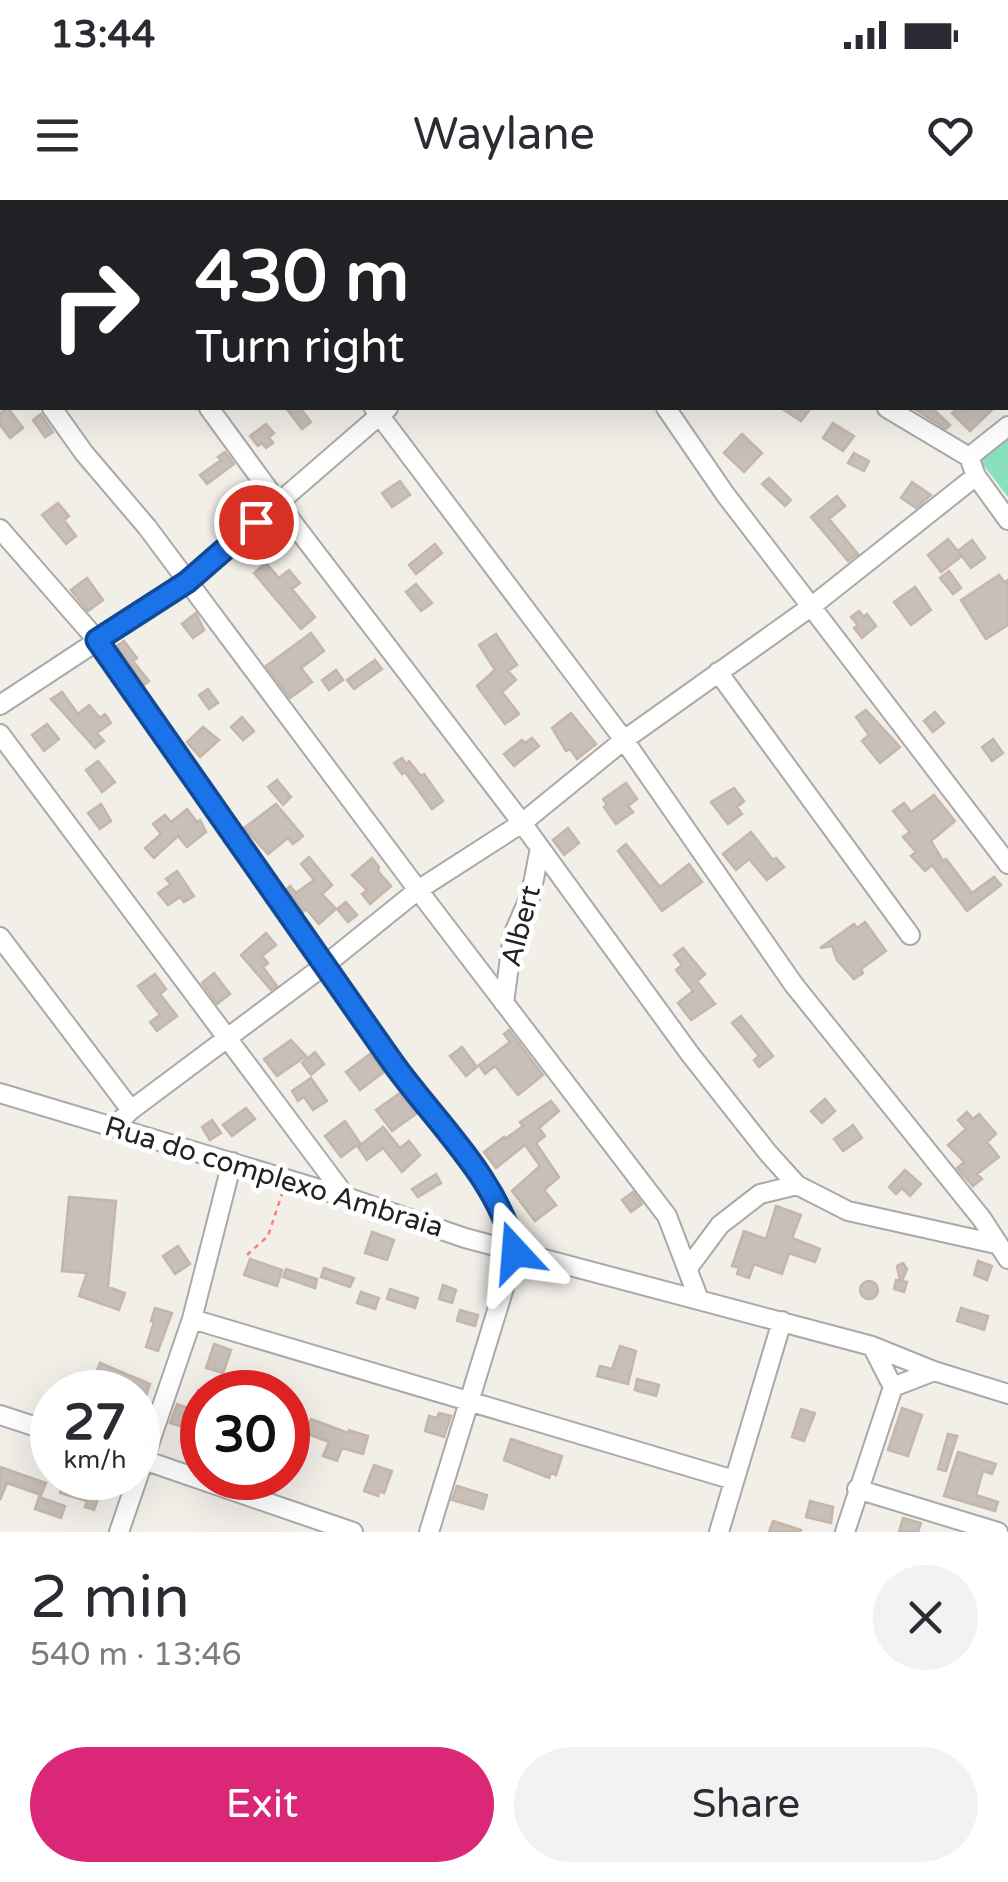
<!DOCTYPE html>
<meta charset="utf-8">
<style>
body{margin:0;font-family:"Varela Round",sans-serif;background:#f2f2f3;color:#2b2b33;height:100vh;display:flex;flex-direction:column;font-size:38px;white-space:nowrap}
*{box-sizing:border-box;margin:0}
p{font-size:32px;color:#7c7c81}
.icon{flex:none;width:55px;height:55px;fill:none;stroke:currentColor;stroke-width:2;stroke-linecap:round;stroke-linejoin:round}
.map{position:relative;height:1332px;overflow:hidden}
.side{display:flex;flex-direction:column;background:#fff;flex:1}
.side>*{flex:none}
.hud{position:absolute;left:0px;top:0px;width:1010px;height:210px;box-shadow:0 10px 40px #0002;background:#202124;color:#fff;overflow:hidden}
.speed{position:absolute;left:30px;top:1170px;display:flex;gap:20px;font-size:50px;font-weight:700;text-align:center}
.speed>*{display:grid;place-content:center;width:130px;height:130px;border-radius:50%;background:#fff;box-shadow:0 10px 40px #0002;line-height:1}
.speed small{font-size:25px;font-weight:400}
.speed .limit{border:15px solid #d22;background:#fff;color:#111}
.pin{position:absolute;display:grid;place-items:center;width:85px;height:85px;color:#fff;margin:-42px;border:5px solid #fff;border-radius:50%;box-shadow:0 2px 10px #0007}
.me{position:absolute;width:110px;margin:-55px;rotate:341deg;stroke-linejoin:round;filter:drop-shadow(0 0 8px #0008)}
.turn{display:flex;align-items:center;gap:35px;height:210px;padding:0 30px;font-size:45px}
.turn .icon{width:130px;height:130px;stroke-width:2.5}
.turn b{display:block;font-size:70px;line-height:85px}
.round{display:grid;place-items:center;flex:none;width:105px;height:105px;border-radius:52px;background:#f2f2f3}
.overview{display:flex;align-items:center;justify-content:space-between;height:170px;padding:0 30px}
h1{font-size:60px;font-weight:600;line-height:75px}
.action{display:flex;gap:20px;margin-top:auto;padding:20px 30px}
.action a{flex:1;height:115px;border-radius:60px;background:#db2777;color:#fff;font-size:40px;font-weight:600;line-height:115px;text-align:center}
.action a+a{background:#f2f2f3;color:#2b2b33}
.status{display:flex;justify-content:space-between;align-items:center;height:70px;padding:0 50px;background:#fff;direction:ltr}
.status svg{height:28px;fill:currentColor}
header{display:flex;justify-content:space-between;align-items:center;height:130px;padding:0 30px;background:#fff;font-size:45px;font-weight:600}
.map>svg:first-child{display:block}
.pitch{fill:#88e0be}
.building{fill:#c7bfb8;stroke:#c4b6ab;stroke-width:2.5}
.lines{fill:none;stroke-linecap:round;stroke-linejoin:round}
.minor-casing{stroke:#a9a9a9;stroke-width:22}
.path{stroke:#fa8072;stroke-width:2.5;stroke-dasharray:5 5;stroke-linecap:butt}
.minor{stroke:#fff;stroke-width:18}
.route-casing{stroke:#114b97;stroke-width:25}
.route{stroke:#1a73e8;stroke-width:18}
.labels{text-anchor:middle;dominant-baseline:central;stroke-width:10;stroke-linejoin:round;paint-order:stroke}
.street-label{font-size:28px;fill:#222;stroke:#fff}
</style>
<div class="status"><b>13:44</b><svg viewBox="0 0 49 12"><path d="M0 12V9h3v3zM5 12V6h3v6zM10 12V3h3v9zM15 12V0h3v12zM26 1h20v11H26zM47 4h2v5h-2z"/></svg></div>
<header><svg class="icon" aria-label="menu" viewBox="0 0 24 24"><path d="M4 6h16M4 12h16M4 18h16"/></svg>Waylane<svg class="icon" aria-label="heart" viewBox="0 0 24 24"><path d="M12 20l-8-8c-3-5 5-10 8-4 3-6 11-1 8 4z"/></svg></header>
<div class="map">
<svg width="1008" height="1332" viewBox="0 0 1008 1332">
<rect width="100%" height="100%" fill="#f2efe9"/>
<path class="pitch" d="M1008,235V297L978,258Z"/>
<path class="building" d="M8,208L23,228L10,238L0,225V213Z
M286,208H300L311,222L302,229Z
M781,208H811L801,221Z
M913,208H932L950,225L946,229Z
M958,208H994L970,231L952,213Z
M41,214L53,232L45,237L33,220Z
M833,223L854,236L843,251L823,238Z
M266,224L274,233L269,237L273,243L266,248L262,243L258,246L250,236Z
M742,234L762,253L744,272L724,253Z
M225,252L234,264L207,284L200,275L221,260L218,257Z
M854,253L869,261L864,271L848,263Z
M769,278L791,300L785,306L762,284Z
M400,281L410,295L392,307L382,293Z
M912,282L931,295L916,308L901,298Z
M837,296L845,306L829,319L858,354L848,361L811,317Z
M58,303L69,316L64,320L76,336L66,344L42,315Z
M948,339L962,356L941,372L928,355Z
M972,340L985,358L971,368L958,351Z
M435,344L442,353L416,374L409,365Z
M266,363L279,378L289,370L300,383L292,389L315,417L301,429L254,373Z
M949,371L961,388L953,394L940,378Z
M999,375L1004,382L1008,380V425L986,439L961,400Z
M87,378L103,400L88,411L71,390Z
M416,384L432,403L421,411L406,392Z
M915,387L931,410L911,425L894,402Z
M859,411L864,417L867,414L876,426L862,438L854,428L858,425L851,417Z
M196,413L204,430L193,438L182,424Z
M311,433L324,451L301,468L312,482L290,498L266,466Z
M496,434L517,465L508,471L516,480L502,492L519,514L505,524L477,486L495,470L479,445Z
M124,441L137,458L133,461L149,481L144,485L117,446Z
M375,460L382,469L354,489L347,480Z
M336,470L343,480L329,490L322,480Z
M208,489L218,503L209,509L199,495Z
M62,492L78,514L89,505L100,518L105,514L111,523L97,533L104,541L95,548L51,499Z
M866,510L900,547L880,563L862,541L869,535L856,517Z
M935,512L944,523L933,532L924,521Z
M571,513L596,544L577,559L570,549L566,551L552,528Z
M242,517L254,531L243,540L231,527Z
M47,524L59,539L44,551L32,535Z
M203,527L219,540L200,557L187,542Z
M532,538L539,546L514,566L504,554L522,540L525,543Z
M993,539L1003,553L992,561L982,547Z
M402,558L406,564L409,561L421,576L424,574L443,601L432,609L405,572L402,574L394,563Z
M98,561L115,582L102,592L86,570Z
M277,580L291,597L283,605L268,587Z
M626,583L637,599L628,606L633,612L616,624L604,607L607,605L603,599Z
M734,588L744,601L737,607L742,614L728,624L711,602Z
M934,595L955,621L931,641L943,661L946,659L972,693L994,677L1001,685L967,711L932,665L925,671L911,656L916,652L903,637L910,632L893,611L904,603L911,612Z
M101,604L111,621L100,629L88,613Z
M276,604L303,636L293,644L288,638L268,654L244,628Z
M187,609L197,622L200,620L206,632L187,647L178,636L154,658L145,648L161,634L153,624L165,615L171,622Z
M568,628L579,643L564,655L553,640Z
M751,632L773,660L776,658L784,667L767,680L749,659L736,670L723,654Z
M626,644L660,687L689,664L702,682L662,711L618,651Z
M309,657L332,685L322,694L336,709L319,724L306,709L303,712L287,689L290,686L296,693L314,680L301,664Z
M372,658L379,667L378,671L391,686L370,704L362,694L367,690L352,675Z
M177,671L194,696L184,702L180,697L168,705L158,693L171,684L166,679Z
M346,702L357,715L348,722L337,709Z
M865,722L886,751L861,769L863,773L854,779L837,760L832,746L820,748L854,724L857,728Z
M266,733L276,745L262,756L268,763L263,767L277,786L271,790L241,755Z
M683,748L705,774L697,781L715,804L691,820L678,803L693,791L676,770L682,765L674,755Z
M214,773L230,794L217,804L202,783Z
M155,774L166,789L160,794L177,816L157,831L150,822L160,815L138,786Z
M741,816L773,856L759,867L754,860L759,856L732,823Z
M509,830L543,875L518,895L495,866L485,874L479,865L510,842L504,834Z
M291,840L306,856L277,876L264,859Z
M462,847L477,867L466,876L450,856Z
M315,852L324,864L311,875L302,863Z
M370,854L384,872L360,890L346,872Z
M311,878L327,901L313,910L304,897L298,901L292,891Z
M400,893L416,914L392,931L376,910Z
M825,899L835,911L822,923L811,911Z
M551,901L559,911L539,928L545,936L536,943L559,977L544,990L556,1005L535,1021L512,991L540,966L525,945L496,968L484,952L504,937L505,939L523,926L520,922Z
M246,908L255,919L232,936L223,925Z
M967,912L973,919L979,914L996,934L987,942L999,957L977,974L982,979L973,986L957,968L964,962L948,945L966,929L958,920Z
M212,920L221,933L210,940L202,927Z
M345,921L360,943L341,957L325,936Z
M853,925L862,938L843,951L834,939Z
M383,927L400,948L409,941L420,955L402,972L383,948L367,960L358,947Z
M905,970L921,984L910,996L902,988L896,994L889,987Z
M436,974L441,983L418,997L412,989Z
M633,992L642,1004L631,1012L622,1000Z
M69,997L116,1001L108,1087L125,1093L119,1110L79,1096L87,1073L62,1071Z
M776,1006L801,1015L792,1038L820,1049L815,1062L789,1053L782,1074L754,1064L749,1078L737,1074L739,1068L732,1066L744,1031L766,1039Z
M372,1032L394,1040L387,1060L365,1053Z
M178,1046L190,1064L175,1074L163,1056Z
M250,1059L282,1070L277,1086L244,1075Z
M978,1061L992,1066L987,1080L974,1075Z
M903,1063L907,1069L902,1081L907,1082L904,1092L894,1089L896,1080L900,1081L897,1066Z
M324,1068L354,1078L350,1087L321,1077Z
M286,1069L317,1079L315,1088L283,1077Z
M860 1090a9 9 0 1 1 18 0a9 9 0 1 1-18 0Z
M443,1085L456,1090L452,1103L439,1099Z
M390,1089L418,1098L415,1108L387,1099Z
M361,1092L379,1098L375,1109L357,1103Z
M155,1108L172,1113L158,1151L146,1147L154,1122L151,1121Z
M961,1108L988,1116L984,1130L957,1121Z
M460,1110L478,1115L475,1126L457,1121Z
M214,1144L231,1150L223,1173L206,1168Z
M620,1146L636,1151L628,1184L597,1176L600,1166L612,1169Z
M100,1163L150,1184L139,1217L138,1192H125L93,1181Z
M637,1179L659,1185L656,1196L635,1190Z
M198,1190L204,1192L193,1230L170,1223L177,1204L191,1209Z
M902,1208L922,1215L908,1256L888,1250Z
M801,1209L815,1213L804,1241L792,1237Z
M439,1213L451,1216L444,1237L425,1231L429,1216L437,1218Z
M311,1219L348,1233L349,1230L368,1236L363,1254L342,1248L337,1261L323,1256L329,1242L305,1233Z
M948,1234L957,1236L946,1271L938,1269Z
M511,1239L562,1256L556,1275L551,1273L549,1278L504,1260Z
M958,1252L996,1264L992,1274L983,1271L976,1295L998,1302L995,1311L944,1296Z
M374,1265L392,1271L384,1293L379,1291L378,1296L364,1291Z
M0,1267L46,1283L41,1295L7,1283L0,1300Z
M66,1278H85L81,1290L99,1296L94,1310L85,1307L87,1301L60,1293Z
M457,1286L487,1295L483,1309L452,1300Z
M39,1297L65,1306L61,1318L35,1309Z
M810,1301L833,1307L831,1323L806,1317Z
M903,1318L921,1323L918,1332H899Z
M773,1321L801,1330L800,1332H769Z"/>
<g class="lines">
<g class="minor-casing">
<path id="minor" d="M57,0L59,2
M208,0L211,2
M346,0L348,2
M522,0L524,2
M673,2L677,0
M875,2L879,0
M0,132L2,135
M52,208L84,253L147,327L418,690L667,1016L698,1097
M209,208L287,315L522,623L690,854L768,953L797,985L848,1011L996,1044
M374,208L624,540L794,785L982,1019L1008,1059
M666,208L725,294L1008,664
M887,208L969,257L976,276L1008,320
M969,257L1008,226
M0,329L97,440L404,878L493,993L508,1023L515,1052L429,1332
M718,472L910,735
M0,505L187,382L388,208
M0,534L346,997
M0,737L131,910
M504,803L513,735L531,694L540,648
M0,893L346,997L465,1038L872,1146L934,1171L1008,1194
M114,927L131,910L325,765L418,690L522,623L624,540L812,406L976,276
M688,1068L720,1025L760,994L797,985
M192,1119L734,1280
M893,1187L934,1171
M0,1215L52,1232
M138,1258L353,1332
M857,1289L998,1332
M119,1332L192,1119L232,962
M719,1332L782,1121
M845,1332L893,1187L872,1146"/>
</g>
<path class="path" d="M247,1055L268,1036L282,994"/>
<use href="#minor" class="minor"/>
</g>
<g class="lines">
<g class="route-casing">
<path id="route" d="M256,322L187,382L97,440C196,580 294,722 393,863C436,923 498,978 515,1052"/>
</g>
<use href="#route" class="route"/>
</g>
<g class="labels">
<g class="street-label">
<text transform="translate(521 726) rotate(-75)">Albert</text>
<text transform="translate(274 977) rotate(17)">Rua do complexo Ambraia</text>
</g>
</g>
</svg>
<div class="speed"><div>27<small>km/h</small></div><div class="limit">30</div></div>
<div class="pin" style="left:256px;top:322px;background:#d93025"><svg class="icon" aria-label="arrive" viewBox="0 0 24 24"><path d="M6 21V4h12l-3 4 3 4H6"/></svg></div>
<svg class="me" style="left:515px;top:1052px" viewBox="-20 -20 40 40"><path d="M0-17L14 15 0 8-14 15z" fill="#1a73e8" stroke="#fff" stroke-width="4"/></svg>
<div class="hud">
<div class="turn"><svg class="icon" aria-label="right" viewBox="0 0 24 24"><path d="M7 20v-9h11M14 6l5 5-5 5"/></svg><div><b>430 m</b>Turn right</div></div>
</div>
</div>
<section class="side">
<div class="overview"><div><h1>2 min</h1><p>540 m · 13:46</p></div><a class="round"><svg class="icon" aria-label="close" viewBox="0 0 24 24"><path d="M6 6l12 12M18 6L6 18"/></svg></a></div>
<div class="action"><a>Exit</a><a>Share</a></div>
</section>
